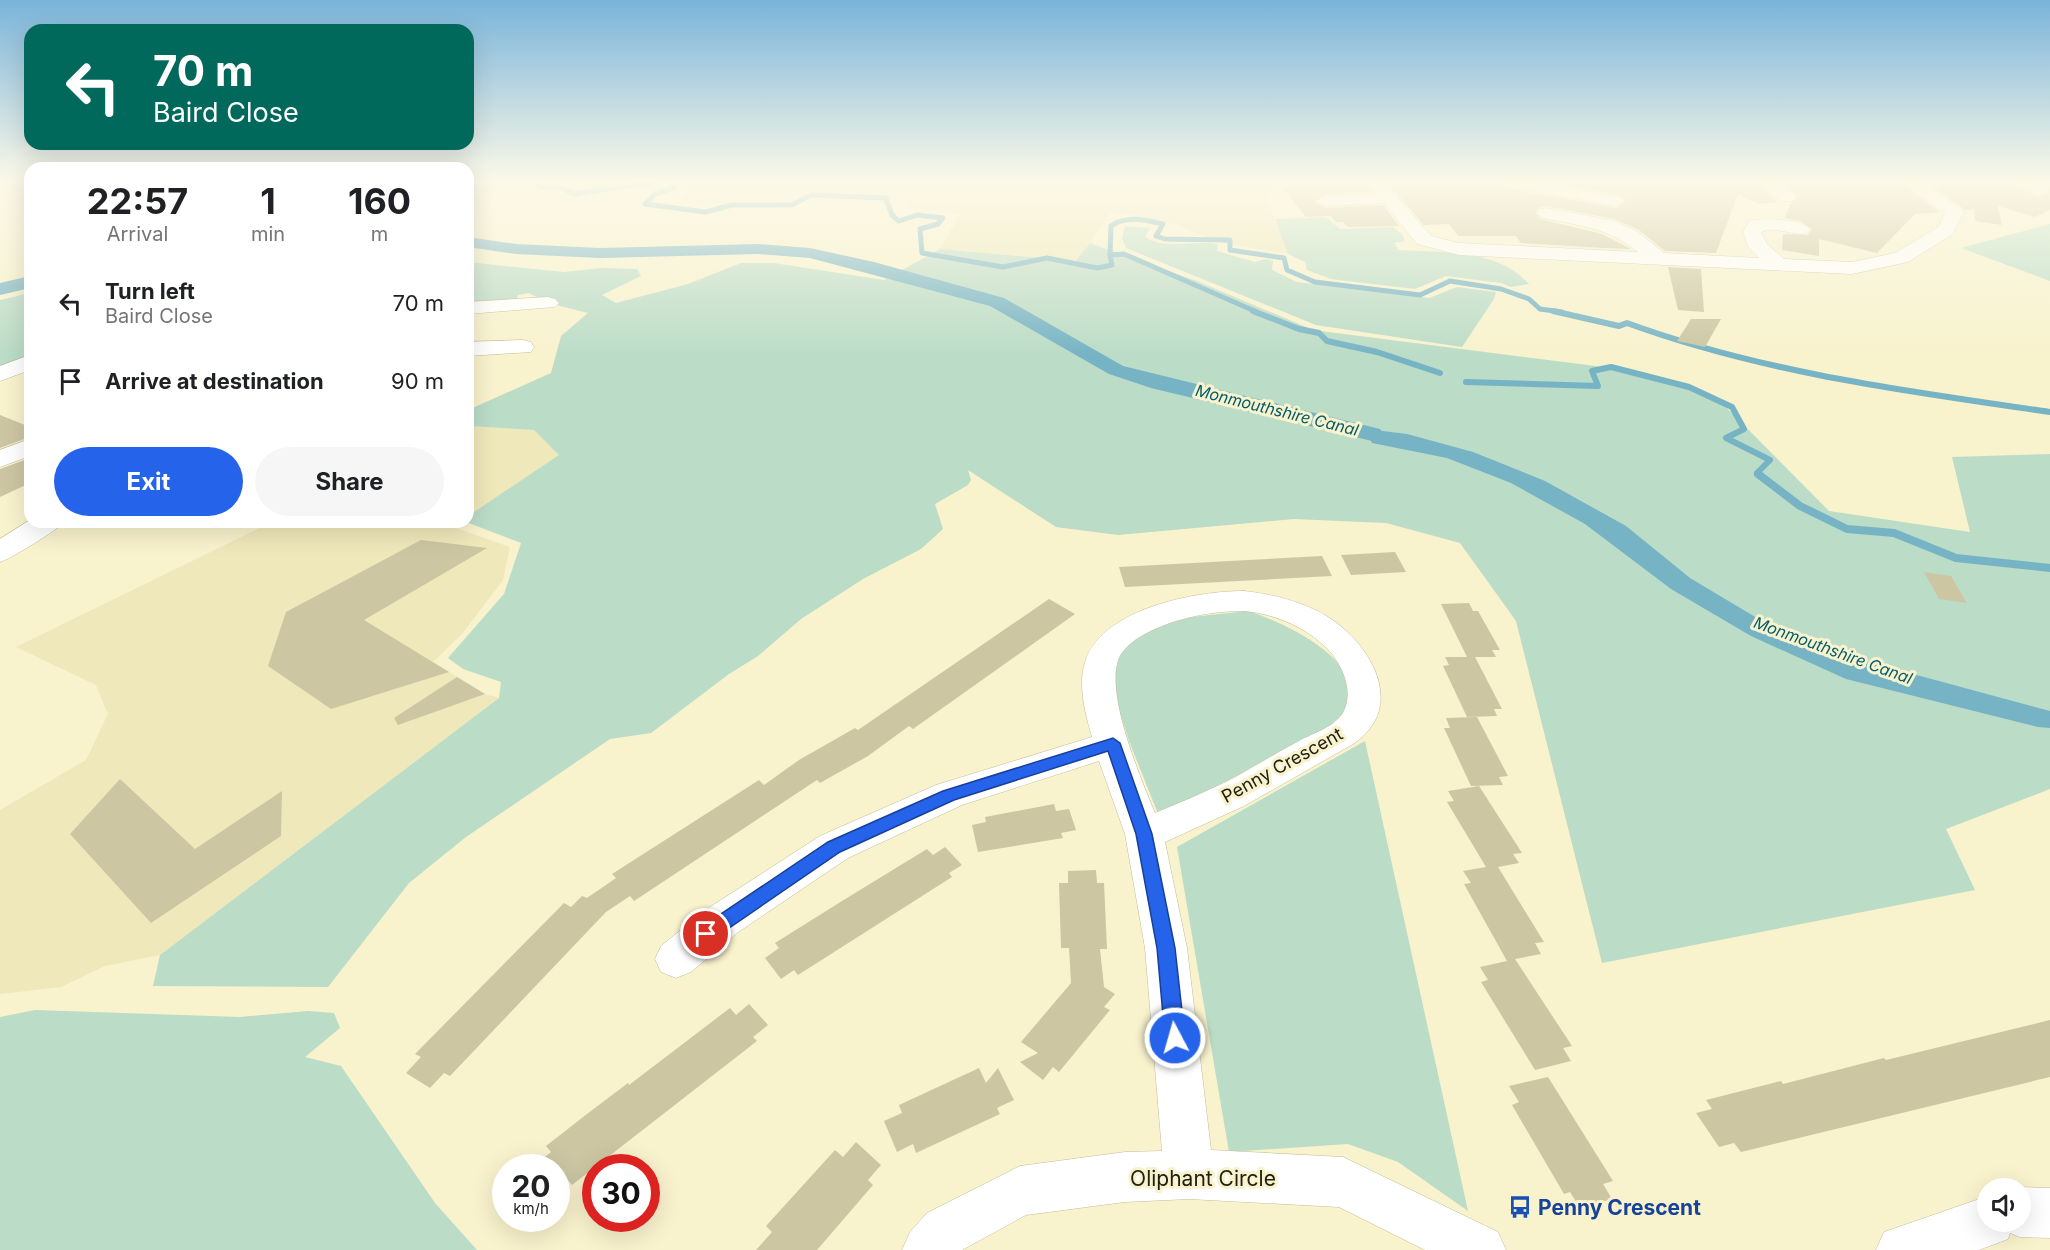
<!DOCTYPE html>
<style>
body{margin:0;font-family:Inter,sans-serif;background:#f6f6f6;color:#202124;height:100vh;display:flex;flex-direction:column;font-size:22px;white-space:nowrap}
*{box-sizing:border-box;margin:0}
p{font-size:20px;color:#757577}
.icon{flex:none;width:33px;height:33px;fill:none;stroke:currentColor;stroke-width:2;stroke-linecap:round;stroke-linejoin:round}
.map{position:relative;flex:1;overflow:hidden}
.sheet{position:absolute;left:24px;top:162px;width:450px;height:366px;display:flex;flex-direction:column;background:#fff;border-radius:18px;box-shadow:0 6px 24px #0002}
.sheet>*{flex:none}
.top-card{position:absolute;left:24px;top:24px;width:450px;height:126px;border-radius:18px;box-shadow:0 6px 24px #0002;background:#00695c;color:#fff;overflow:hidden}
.tools{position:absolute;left:1977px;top:1178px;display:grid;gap:12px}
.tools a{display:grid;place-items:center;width:54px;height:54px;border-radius:50%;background:#fff;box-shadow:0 6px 24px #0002;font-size:30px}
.speed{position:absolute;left:492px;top:1154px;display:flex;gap:12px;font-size:30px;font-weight:700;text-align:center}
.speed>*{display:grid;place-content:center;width:78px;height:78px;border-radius:50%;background:#fff;box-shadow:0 6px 24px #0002;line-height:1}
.speed small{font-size:15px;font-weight:400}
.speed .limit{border:9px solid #d22;background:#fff;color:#111}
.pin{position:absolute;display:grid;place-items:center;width:51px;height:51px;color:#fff;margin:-26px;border:3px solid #fff;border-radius:50%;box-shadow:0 2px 6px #0007}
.me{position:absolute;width:66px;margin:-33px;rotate:354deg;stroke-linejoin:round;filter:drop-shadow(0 0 4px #0008)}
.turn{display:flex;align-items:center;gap:21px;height:126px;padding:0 30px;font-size:27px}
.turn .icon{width:78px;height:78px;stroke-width:2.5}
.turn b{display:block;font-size:42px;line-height:51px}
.eta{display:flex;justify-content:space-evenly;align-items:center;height:102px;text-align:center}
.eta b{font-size:36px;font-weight:700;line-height:42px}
.action{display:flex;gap:12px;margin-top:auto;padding:12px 30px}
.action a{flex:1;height:69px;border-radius:36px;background:#2563eb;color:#fff;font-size:24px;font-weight:700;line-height:69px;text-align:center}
.action a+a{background:#f6f6f6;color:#202124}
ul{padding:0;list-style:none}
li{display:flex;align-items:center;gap:18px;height:78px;padding:0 30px}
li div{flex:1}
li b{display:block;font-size:22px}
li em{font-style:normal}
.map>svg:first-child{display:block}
.built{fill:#efe8bb}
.green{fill:#bbdcc7}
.water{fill:#76b3c4}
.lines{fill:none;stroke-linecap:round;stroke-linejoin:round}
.stream-far2{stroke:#76b3c4;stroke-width:5}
.stream-far1{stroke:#76b3c4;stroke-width:6}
.stream{stroke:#76b3c4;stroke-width:8}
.canal{fill:#76b3c4;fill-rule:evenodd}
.building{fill:#ccc6a3}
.street-casing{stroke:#c3bd9a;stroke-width:1}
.street{fill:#fff;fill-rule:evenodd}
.route{fill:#2563eb;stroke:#184099;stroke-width:1.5}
.labels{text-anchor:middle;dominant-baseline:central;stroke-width:6;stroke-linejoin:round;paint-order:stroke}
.far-water-label{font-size:16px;font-style:italic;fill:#025d6e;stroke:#f8f2cd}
.street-label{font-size:18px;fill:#222012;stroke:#f8f2cd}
.near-street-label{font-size:21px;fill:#222012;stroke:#f8f2cd}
.near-transit-label{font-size:21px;font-weight:bold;fill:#164399;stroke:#f8f2cd;text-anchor:start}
</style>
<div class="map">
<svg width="2050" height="1250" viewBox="0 0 2050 1250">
<rect width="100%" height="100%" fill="#f8f2cd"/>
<path class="built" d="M691,181H1268L1266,197L1288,254L1221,243L1175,224L1137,215L1110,213L1077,261L940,249L960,214L910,208L904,201L791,191L769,206L680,202L696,183Z
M468,426L534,430L560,455L468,516Z
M272,522H459L453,527L510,547L503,580L462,634L433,662L485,694L499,698L160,955L105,966L61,987L0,994V810L86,760L108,714L96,685L16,647Z"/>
<path class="green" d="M1326,217L1340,229L1393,227L1404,237V241L1394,243L1399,250C1444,253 1496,248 1529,284L1511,287L1501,283L1446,276L1415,289L1331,279L1307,270L1305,262L1288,254L1275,219Z
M2050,224V281L1961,248Z
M1125,226L1150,228L1145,237C1169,251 1192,239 1218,244L1217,251L1255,262L1266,259L1273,261L1272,270L1297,282L1429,298L1457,287L1496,292L1494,299L1462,347L1316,325L1126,248L1122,238Z
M1090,243L1197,281L1313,330L1627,370L1715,396L1829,511L1970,532L1952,457L2050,454V789L1946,829L1975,890L1602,963L1516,621L1460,543L1386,523L1294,519L1118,535L1056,527L968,470L971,480L968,485L935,504L943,529L921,549L863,579L801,619L758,656L729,674L651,733L610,739L466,837L409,883L328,987L153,986L160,955L499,698L501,682L463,669L448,658L504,594L521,543L466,522H468V516L559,455L534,430L468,426V410L551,373L561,336L588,313L548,303L529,293L518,295L515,302L468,304V262L564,272L601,268L637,269L641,276L602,295L616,303L688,284L741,263H774L884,280L940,249L1076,261Z
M30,293V362L0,374V300Z
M1248,611C1280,621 1367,659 1348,705C1345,711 1338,719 1333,723C1321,734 1300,740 1285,749C1243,772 1202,795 1159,816L1129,741L1112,687L1120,654L1144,631L1191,617Z
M1365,741L1468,1211L1398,1162L1348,1144L1229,1152L1177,847Z
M35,1010L240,1017L308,1011L334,1013L340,1028L305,1057L341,1066L435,1203L477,1250H0V1017Z"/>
<path class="water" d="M1335,425L1407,434L1473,452L1545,481L1626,526L1690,578L1772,627L1876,664L2050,711V728L2038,727L1846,679L1751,636L1671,589L1585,524L1511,483L1447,458L1372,443L1369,436Z"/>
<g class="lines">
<path class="stream-far2" d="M535,181L540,187H560L574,194L660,181
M668,181L674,188L655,194L645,204L705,212L732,205H792L811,195L886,198L892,215L899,221L917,215L943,218L938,224L920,229L922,253L1003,267L1047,258L1097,268L1112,265L1110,255L1124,254L1257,312
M1110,255L1111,226C1127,215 1145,220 1163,224L1156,236L1165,239L1230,240V250L1284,258L1287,270L1315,282L1420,295L1450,281L1501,289L1529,299L1540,309L1562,312"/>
<path class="stream-far1" d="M1253,311L1299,329L1319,333L1327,341L1377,352L1440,373
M1553,311L1619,326L1627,323C1764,373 1906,391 2050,412
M1466,382L1598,386L1592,371L1611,367L1689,387L1732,407L1744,429L1726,438L1770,460L1757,473L1760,475"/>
<path class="stream" d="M1758,474L1800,506L1847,529L1894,533L1956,558L2050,568"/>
<path class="canal" d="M468,237L516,244L600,248L758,244L810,248L874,262L1004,298L1123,366L1380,429L1383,434L1380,439L1372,441L1151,388L1109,374L990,306L810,258L758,254L600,258L516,254L468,247Z
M30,276V288L0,295V283Z"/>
</g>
<path class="building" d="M1386,181H1494L1504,188L1616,208L1627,200L1616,194L1548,181H1756L1778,202L1759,204L1738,194L1716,253L1665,251L1639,230L1615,219L1546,206L1540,207L1535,212L1540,219L1602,234L1631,249L1604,248L1521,243L1516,236H1458L1449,224L1424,225Z
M1781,181H1899L1939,212L1915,214L1877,253L1819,239V256L1782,250L1783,234L1808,235L1812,229L1800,221L1785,218L1791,203L1798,197Z
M1925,181H2009L2012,187L2039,196L2050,191V210L2035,217L1998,206L2002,225L1975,221L1974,209L1965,210Z
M1365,184L1371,191L1325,194L1314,202L1325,208L1383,205L1399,226L1348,227L1343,222H1336L1331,216L1306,217L1281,186Z
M1668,267L1701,269L1704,312L1678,310Z
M1691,319H1721L1705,347L1677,341Z
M0,415L30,427V437L0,448Z
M30,458V483L0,497V469Z
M421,540L487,548L364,620L449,672L331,709L268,666L286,612Z
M1395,552L1406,572L1351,575L1341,555Z
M1322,556L1332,576L1125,587L1119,567Z
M1924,572L1951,576L1967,603L1939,599Z
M1049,599L1075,614L913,729L909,726L868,756L820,783L817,780L634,901L630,896L606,912L450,1076L444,1073L430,1088L406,1073L421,1057L415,1054L564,903L571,907L582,896L587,898L616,878L612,874L759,780L764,785L799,760L855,728L858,730Z
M1469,603L1473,611H1478L1500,650H1492L1496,657H1475L1502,709H1494L1497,716L1467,717L1443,666L1449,665L1445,657H1467L1441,604Z
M457,677L485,694L398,725L394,718Z
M1477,717L1508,776L1499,777L1503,785L1471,786L1444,728H1450L1446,718Z
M120,779L195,849L282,791L281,836L151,923L70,834Z
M1479,786L1522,853L1513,854L1519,863L1498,867L1544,942L1535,943L1541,954L1515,959L1572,1046L1563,1048L1571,1061L1535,1070L1481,982L1488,980L1480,967L1507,961L1464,884L1471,883L1463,871L1486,867L1447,802L1454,801L1448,791Z
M1054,804L1056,811L1069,809L1076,830L1061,833L1063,838L978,852L972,825L986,822L985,817Z
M945,847L962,865L949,873L952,877L798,975L794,970L781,979L765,958L779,948L775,943L842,901L927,849L933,855Z
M1096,870L1097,883H1104L1107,949H1100L1104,987L1115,994L1104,1007L1110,1010L1059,1072L1053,1067L1043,1080L1020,1062L1038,1053L1021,1042L1071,983L1069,948H1061L1059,883H1068V871Z
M749,1004L768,1025L753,1037L757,1041L572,1185L567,1179L556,1187V1167H532L551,1152L546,1146L587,1114L628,1083L629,1085L730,1008L736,1015Z
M2050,1020V1077L1741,1152L1734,1143L1719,1147L1696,1113L1712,1109L1706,1100L1781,1081L1783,1084L1884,1058L1886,1060Z
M979,1068L986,1083L998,1068L1014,1100L997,1108L1000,1114L916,1153L913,1144L897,1152L884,1121L902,1113L899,1105Z
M1548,1077L1613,1181L1603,1184L1612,1199L1580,1208L1570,1192L1564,1194L1512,1105L1519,1102L1509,1086Z
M856,1142L881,1165L868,1180L873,1185L817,1250H756L772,1232L766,1226L835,1150L843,1157Z"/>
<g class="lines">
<g class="street-casing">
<path id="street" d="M1366,181H1383L1431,236L1459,243L1638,252C1607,226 1577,226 1540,217L1537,213L1540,209L1546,208L1615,221L1638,232L1664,253L1759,258L1748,247L1743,232L1749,221C1762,218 1802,218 1810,229L1808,233C1793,237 1775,225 1761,232L1767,244L1784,259L1852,262L1895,253L1938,227L1945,213L1901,181H1921L1964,212L1953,234L1908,262L1852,274L1459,255L1417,244L1384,203L1325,206L1316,201L1325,196L1375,193Z
M1496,181H1534L1616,196L1625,201L1616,206L1504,186Z
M1758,181H1777L1796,197L1793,201H1781Z
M2011,181H2035L2049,189L2040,194L2013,185Z
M548,297L555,299L559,303L555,307L468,314V302Z
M523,340L531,342L534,347L531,352L468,356V342Z
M30,355V370L0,381V366Z
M30,439V456L0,467V450Z
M30,520L64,522C59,529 9,560 0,562V539Z
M1244,591C1272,594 1304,602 1328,617C1371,644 1408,707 1353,744L1244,806L1165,842L1187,948L1211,1150L1343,1157L1498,1232L1506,1250H1425L1339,1207L1189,1199L1125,1202L1026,1215L962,1250H902L910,1232L927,1213L1020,1166L1125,1152L1162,1151L1145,948L1125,834L1099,761L962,805L848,858L737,933L691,972L676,978L661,972L655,959L661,946L707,909L820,836L936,785L1092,737C1085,713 1077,683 1086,659C1105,608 1196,591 1244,591ZM1244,611C1277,614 1311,629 1333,655C1344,670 1353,692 1344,711C1336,727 1313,733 1299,741C1274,754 1251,769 1226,782C1203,793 1179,803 1155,813C1141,779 1101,686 1121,654C1131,639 1151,630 1167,624C1192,615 1218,611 1244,611Z
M2020,1187L2050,1188V1238L2020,1237L2010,1233L2008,1239L1979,1250H1876L1884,1232L1988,1196V1221H2020V1188H2017Z"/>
</g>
<use href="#street" class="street"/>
</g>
<linearGradient id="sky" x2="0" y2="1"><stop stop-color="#7ab4da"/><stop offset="0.51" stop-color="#fcf9e8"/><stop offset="1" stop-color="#fcf9e8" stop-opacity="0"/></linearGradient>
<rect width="2050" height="356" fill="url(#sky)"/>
<path class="route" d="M1113,738L1120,743L1152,834L1175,948L1185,1038L1182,1045L1175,1047L1168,1045L1165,1038L1157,948L1136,834L1108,751L954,800L840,852L713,939L706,942L700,939L697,934L700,928L828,842L943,791Z"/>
<defs>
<g id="bus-bare" transform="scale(1.8)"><path d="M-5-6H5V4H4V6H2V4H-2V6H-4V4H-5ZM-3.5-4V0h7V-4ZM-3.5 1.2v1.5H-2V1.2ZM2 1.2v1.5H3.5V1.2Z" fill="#1a4fb4" stroke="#f8f2cd" stroke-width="2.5" paint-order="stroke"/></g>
</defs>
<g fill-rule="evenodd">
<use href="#bus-bare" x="1520" y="1207"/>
</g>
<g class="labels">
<g class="far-water-label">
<text transform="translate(1277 410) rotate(14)">Monmouthshire Canal</text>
<text transform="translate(1833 650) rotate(20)">Monmouthshire Canal</text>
</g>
<g class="street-label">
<text transform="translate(1282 765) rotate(-29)">Penny Crescent</text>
</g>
<g class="near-street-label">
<text x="1203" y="1178">Oliphant Circle</text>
</g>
<g class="near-transit-label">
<text x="1538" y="1207">Penny Crescent</text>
</g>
</g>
</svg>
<div class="tools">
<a><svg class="icon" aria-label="sound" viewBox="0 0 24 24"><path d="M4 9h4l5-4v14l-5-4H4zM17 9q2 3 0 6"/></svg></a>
</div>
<div class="speed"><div>20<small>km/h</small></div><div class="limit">30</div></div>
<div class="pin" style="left:706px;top:934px;background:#d93025"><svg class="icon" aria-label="arrive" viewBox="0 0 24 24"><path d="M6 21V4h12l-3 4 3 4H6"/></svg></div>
<svg class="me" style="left:1175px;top:1038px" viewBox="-20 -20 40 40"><circle r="17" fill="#2563eb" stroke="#fff" stroke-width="3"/><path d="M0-11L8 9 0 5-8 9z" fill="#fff"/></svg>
<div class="top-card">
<div class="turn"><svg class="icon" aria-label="left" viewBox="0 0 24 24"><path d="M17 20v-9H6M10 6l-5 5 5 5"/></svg><div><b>70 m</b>Baird Close</div></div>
</div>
<section class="sheet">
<div class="eta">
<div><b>22:57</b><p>Arrival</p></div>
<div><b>1</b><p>min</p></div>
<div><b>160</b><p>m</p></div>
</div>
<ul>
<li><svg class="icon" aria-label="left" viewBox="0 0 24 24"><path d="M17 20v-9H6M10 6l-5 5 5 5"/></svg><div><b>Turn left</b><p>Baird Close</p></div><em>70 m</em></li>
<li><svg class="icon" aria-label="arrive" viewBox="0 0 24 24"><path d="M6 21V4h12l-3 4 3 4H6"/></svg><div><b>Arrive at destination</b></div><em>90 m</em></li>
</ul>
<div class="action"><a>Exit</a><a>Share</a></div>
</section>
</div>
